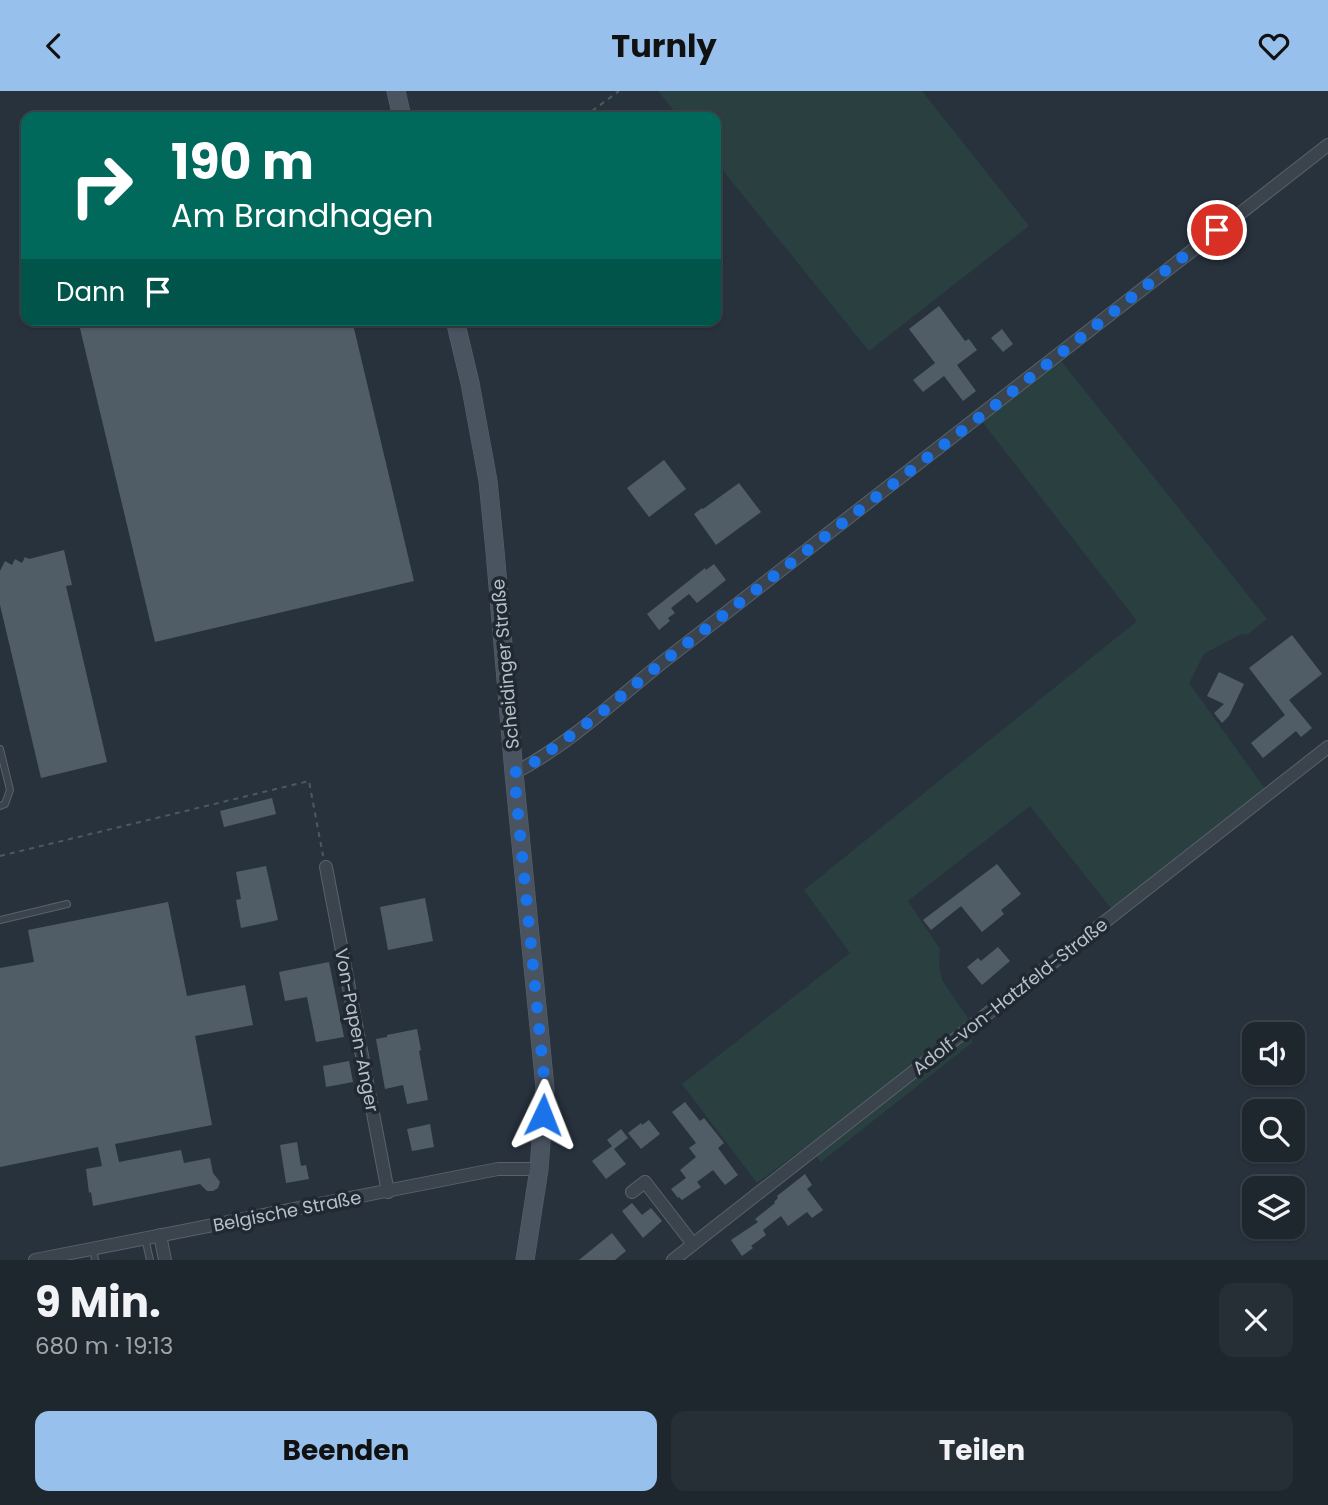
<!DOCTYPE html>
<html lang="de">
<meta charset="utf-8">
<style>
body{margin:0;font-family:Poppins,sans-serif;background:#262e36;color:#f1f3f6;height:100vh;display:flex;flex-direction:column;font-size:26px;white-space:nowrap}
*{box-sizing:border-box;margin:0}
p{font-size:23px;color:#a1a5aa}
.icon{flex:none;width:38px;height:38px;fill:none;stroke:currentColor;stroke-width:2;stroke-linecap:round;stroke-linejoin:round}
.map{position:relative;height:1169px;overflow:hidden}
.drawer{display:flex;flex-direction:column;background:#1e262e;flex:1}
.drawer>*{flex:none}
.guide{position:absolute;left:21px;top:21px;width:700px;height:214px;border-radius:14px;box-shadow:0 2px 5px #0004,0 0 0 2px #3c434a;background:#00695c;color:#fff;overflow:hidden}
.tools{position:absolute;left:1242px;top:931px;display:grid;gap:14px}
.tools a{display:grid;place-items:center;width:63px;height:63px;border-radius:14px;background:#1e262e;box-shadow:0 2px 5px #0004,0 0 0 2px #3c434a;font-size:35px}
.pin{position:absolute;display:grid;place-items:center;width:60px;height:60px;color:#fff;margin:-30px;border:4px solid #fff;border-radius:50%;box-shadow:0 2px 7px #0007}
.me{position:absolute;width:77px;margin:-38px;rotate:2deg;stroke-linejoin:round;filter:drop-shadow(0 0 5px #0008)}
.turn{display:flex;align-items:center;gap:24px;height:147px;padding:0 35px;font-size:32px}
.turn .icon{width:91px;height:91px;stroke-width:2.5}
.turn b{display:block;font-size:49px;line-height:60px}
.then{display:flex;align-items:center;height:66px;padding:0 35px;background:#0003;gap:14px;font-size:26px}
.round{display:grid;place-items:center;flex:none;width:74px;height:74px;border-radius:14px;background:#262e36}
.overview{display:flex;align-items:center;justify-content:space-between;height:119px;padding:0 35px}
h1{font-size:42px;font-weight:700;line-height:52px}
.cta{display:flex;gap:14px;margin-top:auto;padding:14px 35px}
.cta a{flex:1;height:80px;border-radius:14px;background:#97c0ed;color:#111;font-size:28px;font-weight:700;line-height:80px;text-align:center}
.cta a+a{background:#262e36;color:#f1f3f6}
header{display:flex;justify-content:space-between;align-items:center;height:91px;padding:0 35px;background:#97c0ed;color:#111;font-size:32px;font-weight:700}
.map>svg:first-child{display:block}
.green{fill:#2a3f3f}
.building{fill:#505d67}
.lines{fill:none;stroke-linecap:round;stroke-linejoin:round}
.lane-casing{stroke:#59626b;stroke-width:8}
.street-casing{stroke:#59626b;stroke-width:14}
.secondary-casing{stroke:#59626b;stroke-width:19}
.path{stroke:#495c5d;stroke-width:2;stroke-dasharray:5 5;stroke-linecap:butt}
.lane{stroke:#3b444d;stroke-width:6}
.street{stroke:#3b444d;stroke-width:12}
.secondary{stroke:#4a5460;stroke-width:18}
.route{stroke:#1a73e8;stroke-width:12;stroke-dasharray:0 21.6}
.labels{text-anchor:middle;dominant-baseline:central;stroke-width:7;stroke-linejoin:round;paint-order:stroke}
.street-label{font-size:18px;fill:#b7bfc8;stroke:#202932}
</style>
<header><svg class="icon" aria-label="back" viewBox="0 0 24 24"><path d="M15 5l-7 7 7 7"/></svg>Turnly<svg class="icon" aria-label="heart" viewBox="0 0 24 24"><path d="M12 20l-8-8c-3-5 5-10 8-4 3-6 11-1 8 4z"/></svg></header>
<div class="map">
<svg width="1328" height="1169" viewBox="0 0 1328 1169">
<rect width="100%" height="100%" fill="#28323d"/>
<path class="green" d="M658,0H922L1029,135L869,260L716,71V26H679Z
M1058,266L1267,528L1247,544L1241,543L1204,563L1189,592L1268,702L1114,821L1030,715L908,810L940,858L939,874L942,889L972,933L757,1092L682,993L850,862L804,799L1137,530L980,328Z
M968,941L973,951L821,1071L814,1062Z"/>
<path class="building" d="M939,215L965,250L969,248L977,259L957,274L976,300L963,310L944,285L923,301L913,289L935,272L909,238Z
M78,229H352L414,490L155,551Z
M1002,238L1013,253L1003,261L991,247Z
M664,369L686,398L649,426L627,397Z
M739,392L761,421L716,454L694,423L702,417L703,418Z
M64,459L72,494L66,495L107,671L41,687L0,514V480L5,470L12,474L15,468L22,472L25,466L29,468Z
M714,473L726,489L697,512L689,503L671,517L675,522L668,527L670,530L659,539L647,523L705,477L706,479Z
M1292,544L1322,583L1289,609L1312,637L1301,646L1296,640L1263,667L1251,652L1285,624L1249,577Z
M1219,581L1244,593L1229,625L1222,632L1214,622L1224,613L1207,605Z
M272,707L276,723L224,736L220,720Z
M997,773L1021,803L1001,819L1004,823L982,841L961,815L931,839L923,829Z
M266,775L278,829L241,837L236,809L241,808L236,781Z
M425,807L433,850L388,859L380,816Z
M168,811L187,905L245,894L253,934L195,945L212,1034L115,1053L119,1071L181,1059L184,1072L210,1067L213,1082L220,1091L218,1097L213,1100H207L200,1093L93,1115L91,1101L89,1102L86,1078L102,1075L98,1056L0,1076V877L34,871L28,839Z
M998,856L1010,870L982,894L967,876L978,867L981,870Z
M329,871L344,946L316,951L307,906L285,910L279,881Z
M417,938L421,959L419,960L428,1009L407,1013L403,994L385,998L376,948L387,946V944Z
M349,970L353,991L326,996L323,975Z
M685,1011L700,1030L704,1027L724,1052L718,1057L738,1084L725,1094L713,1079L697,1091L701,1096L682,1109L679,1106L678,1107L671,1098L686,1087L680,1079L696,1066L689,1057L696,1052L672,1021Z
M649,1029L660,1043L641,1058L628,1042L641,1032L642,1034Z
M430,1033L434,1056L412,1060L407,1038Z
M621,1038L628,1047L614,1058L626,1073L606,1088L592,1070L612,1055L607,1049Z
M297,1051L301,1075L306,1074L309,1088L286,1092L280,1054Z
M805,1083L812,1094L807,1098L823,1119L812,1127L807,1121L788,1135L781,1125L763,1139L766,1144L751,1155L753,1157L742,1165L731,1149L758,1131L755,1128L775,1112L774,1111L778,1107L777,1105Z
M632,1112L642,1124L651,1117L662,1130L643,1147L622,1120Z
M612,1142L626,1160L615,1169H579Z"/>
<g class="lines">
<g class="lane-casing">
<path id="lane" d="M0,658L10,699L5,713L0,715
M0,829L67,813
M145,1147L150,1169
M93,1157L95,1169"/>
</g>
<g class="street-casing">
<path id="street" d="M514,682C567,655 617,608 664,570L1328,54
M326,776L388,1101
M632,1101L645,1091L693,1153
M160,1144L165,1169
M35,1169L498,1078H539
M673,1169L1328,656"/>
</g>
<g class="secondary-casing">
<path id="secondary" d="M396,0L402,26
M455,229L470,292L488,390L495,460L514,682L545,997L539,1078L525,1169"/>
</g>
<path class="path" d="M584,26L619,0
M0,765L309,690L323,765"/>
<use href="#lane" class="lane"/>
<use href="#street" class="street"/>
<use href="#secondary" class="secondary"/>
</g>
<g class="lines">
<path class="route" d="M543,1024L545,997L514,682L533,672L597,625L664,570L994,315L1217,139"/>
</g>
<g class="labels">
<g class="street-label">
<text transform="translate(505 573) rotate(-95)">Scheidinger Straße</text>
<text transform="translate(1010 905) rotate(-38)">Adolf-von-Hatzfeld-Straße</text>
<text transform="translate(357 939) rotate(79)">Von-Papen-Anger</text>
<text transform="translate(287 1120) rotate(-11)">Belgische Straße</text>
</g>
</g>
</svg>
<div class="tools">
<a><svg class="icon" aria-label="sound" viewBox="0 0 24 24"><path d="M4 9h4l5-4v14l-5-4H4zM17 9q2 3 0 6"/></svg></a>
<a><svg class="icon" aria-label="search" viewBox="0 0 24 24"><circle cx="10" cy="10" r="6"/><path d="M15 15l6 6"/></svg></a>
<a><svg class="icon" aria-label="layers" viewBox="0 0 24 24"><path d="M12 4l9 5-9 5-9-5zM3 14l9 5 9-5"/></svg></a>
</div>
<div class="pin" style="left:1217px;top:139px;background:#d93025"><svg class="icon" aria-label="arrive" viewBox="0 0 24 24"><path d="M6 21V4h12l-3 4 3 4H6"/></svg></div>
<svg class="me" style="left:543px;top:1024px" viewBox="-20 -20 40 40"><path d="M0-17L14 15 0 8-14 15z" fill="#1a73e8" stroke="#fff" stroke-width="4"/></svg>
<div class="guide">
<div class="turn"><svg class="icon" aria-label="right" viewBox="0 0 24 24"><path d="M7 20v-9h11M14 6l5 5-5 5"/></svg><div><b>190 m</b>Am Brandhagen</div></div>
<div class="then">Dann<svg class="icon" aria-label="arrive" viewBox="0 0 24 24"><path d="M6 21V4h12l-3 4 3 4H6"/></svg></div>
</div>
</div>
<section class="drawer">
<div class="overview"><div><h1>9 Min.</h1><p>680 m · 19:13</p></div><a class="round"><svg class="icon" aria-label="close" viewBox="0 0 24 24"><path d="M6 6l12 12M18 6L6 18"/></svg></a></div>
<div class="cta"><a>Beenden</a><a>Teilen</a></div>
</section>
